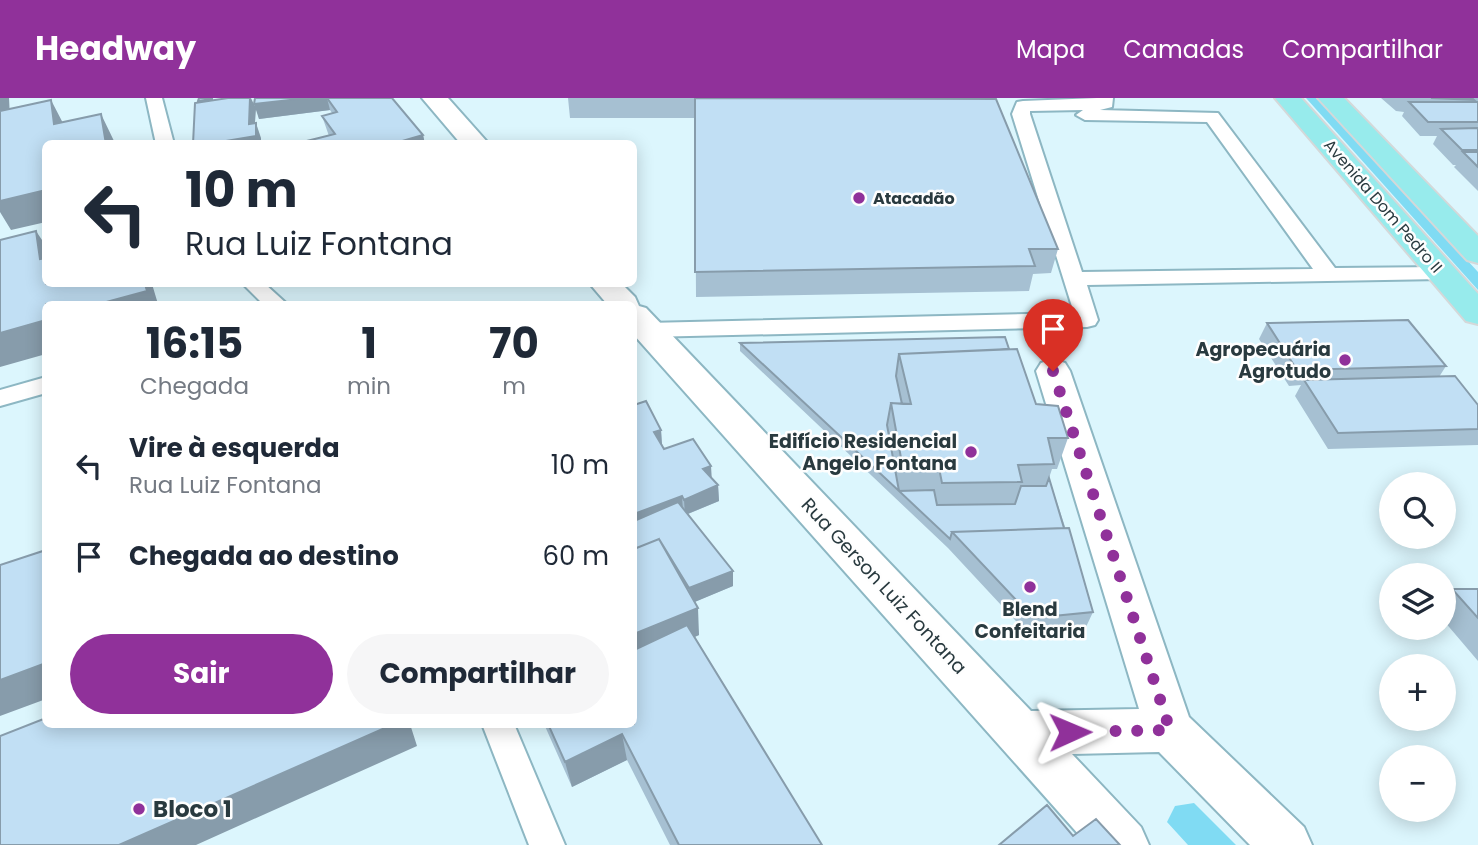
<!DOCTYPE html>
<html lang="pt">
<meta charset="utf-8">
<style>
body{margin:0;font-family:Poppins,sans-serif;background:#f6f6f7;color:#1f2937;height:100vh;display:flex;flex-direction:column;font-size:26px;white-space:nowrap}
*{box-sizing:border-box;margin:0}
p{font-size:23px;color:#747a83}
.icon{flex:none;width:38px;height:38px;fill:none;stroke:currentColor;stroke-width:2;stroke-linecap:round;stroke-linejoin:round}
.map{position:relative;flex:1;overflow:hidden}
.side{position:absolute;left:42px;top:203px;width:595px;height:427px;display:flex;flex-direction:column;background:#fff;border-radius:10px;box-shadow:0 4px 18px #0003}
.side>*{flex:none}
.top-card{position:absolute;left:42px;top:42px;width:595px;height:147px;border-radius:10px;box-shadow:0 4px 18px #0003;background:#fff;color:#1f2937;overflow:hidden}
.controls{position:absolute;left:1379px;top:374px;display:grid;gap:14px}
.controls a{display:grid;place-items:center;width:77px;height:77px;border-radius:50%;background:#fff;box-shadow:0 4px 18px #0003;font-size:35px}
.pin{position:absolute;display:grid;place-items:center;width:60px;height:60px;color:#fff;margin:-72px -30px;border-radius:50% 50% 50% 0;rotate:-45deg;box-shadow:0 0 7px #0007}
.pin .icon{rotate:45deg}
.me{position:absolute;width:77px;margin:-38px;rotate:89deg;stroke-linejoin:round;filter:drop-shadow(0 0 5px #0008)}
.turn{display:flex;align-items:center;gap:24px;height:147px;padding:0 28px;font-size:32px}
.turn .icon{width:91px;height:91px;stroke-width:2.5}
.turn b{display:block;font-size:49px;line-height:60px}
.eta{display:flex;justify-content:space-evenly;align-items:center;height:119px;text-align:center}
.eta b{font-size:42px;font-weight:700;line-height:49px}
.action{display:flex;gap:14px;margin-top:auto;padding:14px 28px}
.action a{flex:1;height:80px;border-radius:42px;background:#90319a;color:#fff;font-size:28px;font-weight:700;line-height:80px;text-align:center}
.action a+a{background:#f6f6f7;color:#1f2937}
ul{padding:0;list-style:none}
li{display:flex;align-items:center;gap:21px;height:91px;padding:0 28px}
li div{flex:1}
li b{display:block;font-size:26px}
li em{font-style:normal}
header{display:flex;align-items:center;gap:42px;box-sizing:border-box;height:98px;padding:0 35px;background:#90319a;color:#fff}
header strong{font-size:33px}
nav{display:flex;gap:38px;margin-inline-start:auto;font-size:24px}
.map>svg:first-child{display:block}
.green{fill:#80dbf3}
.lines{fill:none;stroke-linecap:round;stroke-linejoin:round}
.lane-casing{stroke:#8db7c3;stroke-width:4}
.street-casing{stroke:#8db7c3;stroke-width:4}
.primary-casing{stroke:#d4d8d9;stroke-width:4}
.lane{fill:#fff;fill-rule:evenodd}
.street{fill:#fff;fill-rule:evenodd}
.primary{fill:#97ebec;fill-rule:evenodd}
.wall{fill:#a6c0d2}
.shaded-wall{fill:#879cab}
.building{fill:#c1dff4;stroke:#879cab;stroke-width:2}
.route{stroke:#90319a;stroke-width:12;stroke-dasharray:0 21.6}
.poi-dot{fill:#90319a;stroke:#fefefe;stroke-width:2.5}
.labels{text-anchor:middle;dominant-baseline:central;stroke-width:5;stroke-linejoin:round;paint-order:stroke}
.far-poi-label{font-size:16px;font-weight:bold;fill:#293a3f;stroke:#fefefe;text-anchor:start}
.far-street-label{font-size:16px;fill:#293a3f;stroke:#fefefe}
.poi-label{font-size:19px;font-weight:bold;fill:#293a3f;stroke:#fefefe;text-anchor:end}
.street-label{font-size:19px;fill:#293a3f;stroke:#fefefe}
.near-poi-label{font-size:23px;font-weight:bold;fill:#293a3f;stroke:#fefefe;text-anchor:start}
</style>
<header>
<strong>Headway</strong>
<nav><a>Mapa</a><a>Camadas</a><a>Compartilhar</a></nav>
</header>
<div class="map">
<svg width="1478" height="747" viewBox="0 0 1478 747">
<rect width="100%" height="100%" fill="#dcf6fd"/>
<path class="green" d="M1306,0H1318L1478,174V192Z
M1194,705L1236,747H1188L1167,724L1175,708Z"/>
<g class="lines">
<g class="lane-casing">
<path id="lane" d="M146,0H162L174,46H156Z
M1097,0H1113L1112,9L1100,12L1218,15L1335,170L1442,169L1450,170L1453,175L1450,180L1442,181L1087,187L1098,222L1095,227L1087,229L647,239L639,237L636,232L639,227L647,225L1074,215L1012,16L1017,4L1023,3ZM1083,12L1076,17L1085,22L1207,24L1313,171L1082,174L1030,16V13Z
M243,186H265L287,206H263Z
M46,279V295L0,308V292Z
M482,626H514L565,747H529Z"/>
</g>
<g class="street-casing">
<path id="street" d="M422,0H448L489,46H461Z
M590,186H622L635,199L639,208L646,210L1031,613L1139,611L1036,273L1041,265L1053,261L1065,265L1070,273L1189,619L1304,729L1312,747H1250L1159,654L1072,656L1141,729L1149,747H1088L634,237V206H607Z"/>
</g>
<g class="primary-casing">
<path id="primary" d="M1275,0H1301L1478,196V226L1466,223Z
M1318,0H1344L1478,138V165L1467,162Z"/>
</g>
<use href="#lane" class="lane"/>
<use href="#street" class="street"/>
<use href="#primary" class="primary"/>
</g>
<path class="wall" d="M255,0H392L423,37L425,46H308L307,43L329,38L322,18L332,15L330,12L259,21Z
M568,0H971L1058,151L1051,175L1033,176L1029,193L696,199L695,20H570Z
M1381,0H1478V93L1454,69L1456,67H1453L1433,46L1437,38H1420L1402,18L1404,14L1396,13Z
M1267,225L1446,268L1439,279L1478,307V347L1328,351L1295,298L1301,287L1289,288L1259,241Z
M740,245L1009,251L1036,306L1068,340L1057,371H1052L1049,380L1093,514L1086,529L1027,535L948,450L740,253Z
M634,307L661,332L662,346L664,351L712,380L718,387L719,403L688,416L733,473V488L694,504L699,537L695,539L822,747H670L627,662L572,689L544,626H634Z
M1452,491H1478V563L1444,523V500Z"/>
<path class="shaded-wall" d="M0,0H9L11,40L0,21Z
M250,0H251L256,11L254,38L256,25L261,40V46H208L249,26Z
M308,0H327L330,12L259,21L254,6Z
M51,2L65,29L54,26Z
M101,16L114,43L115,46H106Z
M423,37L425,46H392Z
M46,92V124L11,132L0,114V94Z
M36,133L46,148V170L40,161Z
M145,186H152L158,206H99Z
M46,222V256L0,269V235Z
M661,332L662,348L654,334Z
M711,368L712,384L703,371Z
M718,387L719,403L685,417L684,402Z
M682,398L683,413L634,433V416Z
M733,473V488L690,506L689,490Z
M698,510L699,537L634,565V536Z
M46,565V601L0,618V582Z
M394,626H410L417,648L196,747H119Z
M622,636L627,662L572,689L565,664Z"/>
<path class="building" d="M199,0H212V1L198,3Z
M228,0H250L249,26L256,25V38L208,46H193L195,5Z
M255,0H308L254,6Z
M327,0H392L423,37L392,46H309L307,43L335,36L322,18L337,14Z
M695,0L996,1L1058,151H1029L1035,168L695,174Z
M1431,0H1472L1474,2Z
M51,2L54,26L101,16L106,46H46V92L0,103V13Z
M1409,4H1478V24H1428Z
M1478,30V52H1462L1441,31Z
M1463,54H1478V69Z
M36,133L40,161L46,160V186H145L147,193L99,206H46V222L0,235V142Z
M1408,222L1446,268L1297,272L1267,225Z
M1005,239L1009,251L899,256L896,278L902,306L891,305L887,327L899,393L740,245Z
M1017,251L1036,306L1058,308L1068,340H1048L1054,366L1018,367L1022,384L942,385L939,370L903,371L891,305L911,306L899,256Z
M1455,278L1478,307V331L1338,335L1304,282Z
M646,303L661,332L654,334L664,351L693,341L711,368L703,371L718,387L684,402L682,398L634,416V307Z
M1049,380L1064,430L952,434L950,441L899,393L934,392L937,407L1015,406L1021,388H1046Z
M678,404L733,473L689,490L659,441L634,451V423Z
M1069,430L1093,514L1033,520L952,434Z
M659,441L698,510L634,536V451Z
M46,452V565L0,582V467Z
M1452,491H1478V520Z
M687,527L822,747H679L622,636L565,664L548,626H634V552Z
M46,620V626H394L119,747H0V638Z
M1047,707L1073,738L1096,721L1120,747H999Z"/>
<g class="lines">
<path class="route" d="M1053,273L1170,632L1070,634"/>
</g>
<g class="poi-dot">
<circle cx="859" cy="100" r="7"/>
<circle cx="1345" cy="262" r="7"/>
<circle cx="971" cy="354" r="7"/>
<circle cx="1030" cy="489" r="7"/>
<circle cx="139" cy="711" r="7"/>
</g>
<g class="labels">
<g class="far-poi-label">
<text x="873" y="100">Atacadão</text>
</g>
<g class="far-street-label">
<text transform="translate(1383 108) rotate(49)">Avenida Dom Pedro II</text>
</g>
<g class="poi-label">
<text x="1331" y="251">Agropecuária<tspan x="1331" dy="22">Agrotudo</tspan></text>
<text x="957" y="343">Edifício Residencial<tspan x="957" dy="22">Angelo Fontana</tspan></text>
<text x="1030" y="511" text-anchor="middle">Blend<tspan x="1030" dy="22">Confeitaria</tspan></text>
</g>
<g class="street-label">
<text transform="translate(884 488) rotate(47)">Rua Gerson Luiz Fontana</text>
</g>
<g class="near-poi-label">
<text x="153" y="711">Bloco 1</text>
</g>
</g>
</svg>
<div class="controls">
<a><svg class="icon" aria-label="search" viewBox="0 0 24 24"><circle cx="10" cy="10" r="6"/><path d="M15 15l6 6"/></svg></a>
<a><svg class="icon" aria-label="layers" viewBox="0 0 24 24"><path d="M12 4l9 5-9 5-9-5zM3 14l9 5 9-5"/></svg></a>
<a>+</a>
<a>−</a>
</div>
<div class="pin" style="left:1053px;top:273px;background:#d93025"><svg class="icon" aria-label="arrive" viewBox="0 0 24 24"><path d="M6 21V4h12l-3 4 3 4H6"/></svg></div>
<svg class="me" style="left:1070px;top:634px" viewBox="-20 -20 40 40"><path d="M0-17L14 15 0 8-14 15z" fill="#90319a" stroke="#fff" stroke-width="4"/></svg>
<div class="top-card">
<div class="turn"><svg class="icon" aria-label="left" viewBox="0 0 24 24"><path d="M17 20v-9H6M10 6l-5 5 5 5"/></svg><div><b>10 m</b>Rua Luiz Fontana</div></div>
</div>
<section class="side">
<div class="eta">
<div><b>16:15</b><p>Chegada</p></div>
<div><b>1</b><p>min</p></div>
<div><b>70</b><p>m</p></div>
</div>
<ul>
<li><svg class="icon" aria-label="left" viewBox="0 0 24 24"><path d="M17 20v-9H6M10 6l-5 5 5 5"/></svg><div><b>Vire à esquerda</b><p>Rua Luiz Fontana</p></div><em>10 m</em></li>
<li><svg class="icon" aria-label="arrive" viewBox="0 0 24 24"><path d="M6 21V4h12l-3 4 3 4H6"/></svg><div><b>Chegada ao destino</b></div><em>60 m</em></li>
</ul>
<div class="action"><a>Sair</a><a>Compartilhar</a></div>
</section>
</div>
